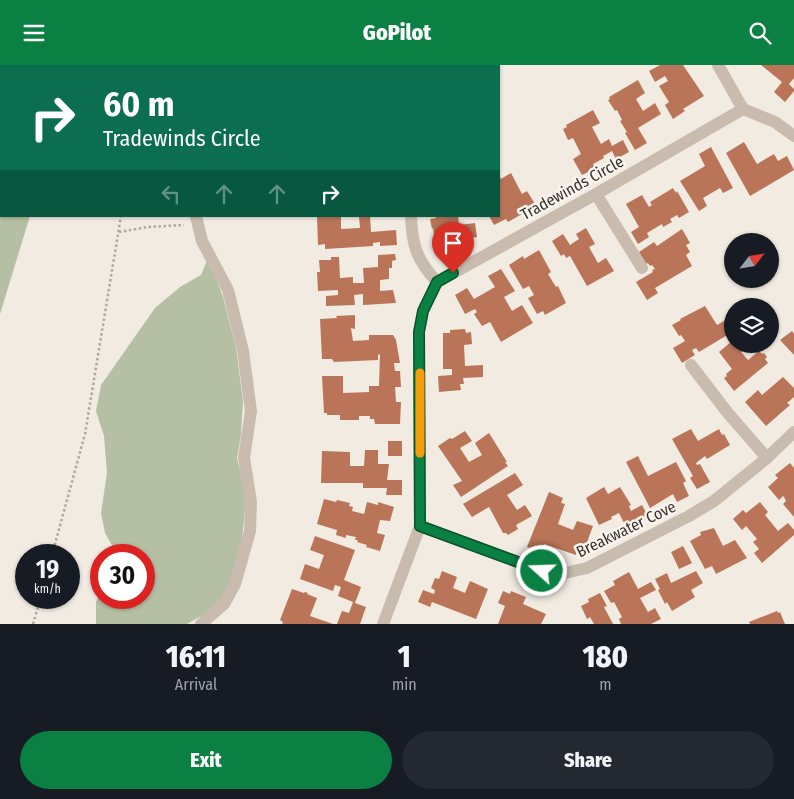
<!DOCTYPE html>
<style>
body{margin:0;font-family:"Fira Sans Condensed",sans-serif;background:#242831;color:#f1f3f6;height:100vh;display:flex;flex-direction:column;font-size:19px;white-space:nowrap}
*{box-sizing:border-box;margin:0}
p{font-size:16px;color:#9ea1a6}
.icon{flex:none;width:28px;height:28px;fill:none;stroke:currentColor;stroke-width:2;stroke-linecap:round;stroke-linejoin:round}
.map{position:relative;height:559px;overflow:hidden}
.sheet{display:flex;flex-direction:column;background:#171b24;flex:1}
.sheet>*{flex:none}
.top-card{position:absolute;left:0px;top:0px;width:500px;height:152px;box-shadow:0 1px 4px #0004;background:#0b6e4f;color:#fff;overflow:hidden}
.needle{width:32px;rotate:59deg}
.fabs{position:absolute;left:724px;top:168px;display:grid;gap:10px}
.fabs a{display:grid;place-items:center;width:55px;height:55px;border-radius:50%;background:#171b24;box-shadow:0 1px 4px #0004;font-size:25px}
.speed{position:absolute;left:15px;top:479px;display:flex;gap:10px;font-size:25px;font-weight:700;text-align:center}
.speed>*{display:grid;place-content:center;width:65px;height:65px;border-radius:50%;background:#171b24;box-shadow:0 1px 4px #0004;line-height:1}
.speed small{font-size:12px;font-weight:400}
.speed .limit{border:8px solid #d22;background:#fff;color:#111}
.pin{position:absolute;display:grid;place-items:center;width:42px;height:42px;color:#fff;margin:-51px -21px;border-radius:50% 50% 50% 0;rotate:-45deg;box-shadow:0 0 5px #0007}
.pin .icon{rotate:45deg}
.me{position:absolute;width:55px;margin:-28px;rotate:290deg;stroke-linejoin:round;filter:drop-shadow(0 0 4px #0008)}
.turn{display:flex;align-items:center;gap:18px;height:105px;padding:0 20px;font-size:22px}
.turn .icon{width:65px;height:65px;stroke-width:2.5}
.turn b{display:block;font-size:35px;line-height:42px}
.lanes{display:flex;align-items:center;height:48px;padding:0 20px;background:#0003;justify-content:center;gap:25px;direction:ltr}
.lanes .off{opacity:.35}
.eta{display:flex;justify-content:space-evenly;align-items:center;height:85px;text-align:center}
.eta b{font-size:30px;font-weight:800;line-height:35px}
.action{display:flex;gap:10px;margin-top:auto;padding:10px 20px}
.action a{flex:1;height:58px;border-radius:30px;background:#0b8043;color:#fff;font-size:20px;font-weight:800;line-height:58px;text-align:center}
.action a+a{background:#242831;color:#f1f3f6}
header{display:flex;justify-content:space-between;align-items:center;height:65px;padding:0 20px;background:#0b8043;color:#fff;font-size:22px;font-weight:800}
.map>svg:first-child{display:block}
.grass{fill:#b5bfa3}
.building{fill:#ba7558}
.lines{fill:none;stroke-linecap:round;stroke-linejoin:round}
.path{stroke:#b4a699;stroke-width:2.5;stroke-dasharray:2.5 2.5;stroke-linecap:butt}
.minor{stroke:#c9bcaf;stroke-width:12}
.route-casing{stroke:#07532c;stroke-width:12}
.route{stroke:#0b8043;stroke-width:9}
.slow{stroke:#f59e0b;stroke-width:9}
.labels{text-anchor:middle;dominant-baseline:central;stroke-width:5;stroke-linejoin:round;paint-order:stroke}
.street-label{font-size:16px;fill:#38312c;stroke:#f9f5ee}
</style>
<header><svg class="icon" aria-label="menu" viewBox="0 0 24 24"><path d="M4 6h16M4 12h16M4 18h16"/></svg>GoPilot<svg class="icon" aria-label="search" viewBox="0 0 24 24"><circle cx="10" cy="10" r="6"/><path d="M15 15l6 6"/></svg></header>
<div class="map">
<svg width="794" height="559" viewBox="0 0 794 559">
<rect width="100%" height="100%" fill="#f1ebe2"/>
<path class="grass" d="M0,0H75L1,1V151H30L0,249Z
M208,193L223,232L236,283L243,336L241,370L237,393L246,432L241,486L230,522L213,544L187,559H96V537L101,527V532H144V490H114V484L105,468L101,448L107,408L104,371L96,346L101,320L155,243L180,222L201,210Z"/>
<path class="building" d="M660,0H683L704,31L683,44L685,46L673,54L665,40L669,37L659,21L668,16L665,11L655,17L649,6Z
M761,0H794V13L789,19L794,24V26L785,37L774,27L782,17Z
M638,15L645,28L636,34L643,46L655,38L661,49L638,63L647,78L635,85L625,68L627,67L620,56L622,55L617,45L615,46L608,35L610,34L609,32Z
M593,45L600,58L592,62L601,79L609,74L612,81L623,75L629,87L616,94L612,86L603,91L604,93L593,99L596,103L582,110L573,94L581,89L573,73L568,75L563,64L567,62L566,60Z
M744,77L757,99L774,89L778,96L787,91L794,105L750,131L726,88Z
M711,82L733,123L723,128L720,123L703,133L707,141L699,146L680,116L705,101L699,89Z
M511,108L522,129L527,126L535,139L521,146L522,149L508,157L506,154L494,160L489,151H499V110L501,114Z
M673,123L676,128L677,126L689,147L679,153L677,150L670,154L672,157L663,162L662,159L647,168L649,172L638,179L631,167L639,162L626,139L642,130L649,142L652,140L650,137Z
M317,151H341V164L360,163L359,151H370L371,167L396,165L397,180L380,181V177L373,178V181L325,184V179L318,180Z
M436,151H458L459,160L475,158L477,172L462,174V172L454,173L455,178L441,180V175L435,176L433,163L432,164L430,154L436,153Z
M586,163L595,179L589,182L598,198L606,193L614,206L587,221L570,191L566,193L564,189L561,191L552,176L563,169L570,180L579,174L576,169Z
M682,164L690,178L686,180L690,187L686,190L692,201L655,223L658,228L647,235L636,217L653,207L652,205L655,204L652,200L650,201L648,198L646,199L639,187L654,177L657,181Z
M539,185L551,207L548,209L556,222L558,221L566,238L545,250L543,246L537,249L528,233L534,230L529,221L523,224L509,200L523,191L524,194Z
M395,189L396,195L392,196V203H389V214L380,215V226L393,225L396,238L363,240V229L354,230L355,240L326,241V231L338,230V225L318,226L317,207H320L319,195H331V192H339L340,213L353,212V218H364L363,203L378,202V190Z
M501,204L515,226L504,232L512,246L522,240L533,258L501,277L490,257L482,261L474,249L477,247L475,244L465,249L455,230L467,223L474,234L495,222L488,211Z
M705,241L717,260L729,253L727,252L732,249V265L728,268L729,269L699,287L696,283L692,285L695,290L682,298L673,283L685,276L681,270L679,271L672,260L681,255L680,254Z
M355,250V264L351,263L353,276L369,275V270H393L396,275L400,298H394L395,306H400L401,322H395L396,337H401L400,359H375L374,354H370V351H359V355H340V350H327V348H324L322,311H343V328L369,327V321H379L380,289L378,290V295L334,297L332,294H322L320,254L337,253L336,251Z
M465,264L466,268L471,267L472,279L464,280L465,301L483,300V312L463,313L464,319H460L461,325L439,327L438,311L452,310V304H443V268H450V265Z
M792,266L794,269V290L780,275Z
M732,276V279H743L746,283L741,287L748,295L759,286L762,289L764,288L767,292L765,294L768,298L734,326L724,313L727,311L726,309L732,304L719,287Z
M783,312L794,323V332L787,338L790,340L766,361L745,337L758,325L762,330Z
M691,364L698,376L719,364L722,370L724,369L730,380L707,394L705,391L696,398L697,400L700,399L710,417L697,424L690,413L693,411L672,374Z
M465,366L472,376L460,383L469,397L482,390L475,378L489,368L507,397H505L508,401L461,432L453,420L462,416L438,381L450,373L452,374Z
M388,376H402V391H388Z
M365,385H378V399H389L387,415H402V430H386L387,423H363V418H321L322,386L350,387V401H364Z
M638,391L648,411L676,397L686,416L683,418L689,431L677,437L673,429L650,443L626,397Z
M790,398L794,403V452L783,439L786,436L784,432L783,431L779,435L768,422L778,413L775,410Z
M515,408L523,420L507,430L517,445L525,440L532,451L516,460L518,464L508,470L506,468H503L489,442L472,452L463,439Z
M604,422L608,429L620,422L631,440L629,441L631,446L642,440L649,453L627,464L619,448L611,452L612,454L599,460L586,433Z
M549,427L563,433L561,438L565,439L558,459L573,465L577,456L593,461L583,488L577,486L576,490L544,479L542,487L527,482Z
M324,434L336,437L337,435L350,438L349,441L353,442L352,446L364,449L367,437L378,440V437L394,442L390,456L380,455L377,468L385,470L380,486L366,482L367,480L357,477L358,475H355L356,472L346,470V473L336,470L337,465L317,459Z
M760,437L768,447L765,450L778,466L788,458L794,465V470L762,498L754,488L759,484L753,477L757,474L746,461L742,465L733,454L743,445L746,448Z
M714,463L723,481L735,475L747,493L716,509L712,501L705,504L690,476L701,470L700,467Z
M315,471L355,485L344,515L361,522L355,538L366,542L360,559H337L342,546L349,548L353,537L338,531L341,522L335,520L333,526L300,514L305,499L319,504L324,490L310,485Z
M683,481L692,498L679,504L671,487Z
M442,506L457,512L453,523L465,528L470,516L488,524L476,554L432,537L430,542L418,537L423,525L434,529L435,525L431,523L435,513L439,514Z
M696,506L703,518L691,525L695,532L672,546L667,537L665,539L658,525L660,524L655,514L667,508L671,518Z
M629,507L638,524L651,517L656,525L640,533L648,547L655,543L661,554L651,559H621L619,554L622,552L614,537L611,538L604,526L615,520L613,516Z
M292,524L304,528L305,527L308,528L307,529L317,533L310,551L333,559H282L283,557L280,555Z
M503,526L510,529L511,526L526,532L523,539L546,549L541,559H498L505,541L498,538Z
M600,528L607,541L604,542L613,559H594L590,552L587,554L581,541L589,537L588,534Z
M777,546L778,548L780,547L785,559H750L749,557Z"/>
<g class="lines">
<path class="path" d="M147,1V0
M119,167L148,162L184,160
M52,490L85,369L121,151
M33,559L41,532"/>
<path class="minor" d="M718,0L743,44
M214,1L215,0
M743,44L775,57L794,71
M596,129L642,203
M196,151L202,176L228,225L243,286L251,346L244,393L251,437L250,466L235,519L224,539L201,559
M411,151C412,181 417,195 437,217
M691,300L727,347L767,393
M420,461L542,506L565,508L587,503L689,451L714,436L767,393L794,367
M383,559L420,461L419,267L423,246L437,217L596,129L743,44"/>
</g>
<g class="lines">
<g class="route-casing">
<path id="route" d="M453,208L437,217L423,246L419,267L420,461L542,506"/>
</g>
<use href="#route" class="route"/>
<path class="slow" d="M420,308V388"/>
</g>
<g class="labels">
<g class="street-label">
<text transform="translate(572 123) rotate(-29)">Tradewinds Circle</text>
<text transform="translate(626 464) rotate(-26)">Breakwater Cove</text>
</g>
</g>
</svg>
<div class="fabs">
<a><svg class="needle" viewBox="-14 -14 28 28"><path d="M0-13l5 13h-10z" fill="#e53935"/><path d="M0 13l5-13h-10z" fill="#9ea1a6"/></svg></a>
<a><svg class="icon" aria-label="layers" viewBox="0 0 24 24"><path d="M12 4l9 5-9 5-9-5zM3 14l9 5 9-5"/></svg></a>
</div>
<div class="speed"><div>19<small>km/h</small></div><div class="limit">30</div></div>
<div class="pin" style="left:453px;top:208px;background:#d93025"><svg class="icon" aria-label="arrive" viewBox="0 0 24 24"><path d="M6 21V4h12l-3 4 3 4H6"/></svg></div>
<svg class="me" style="left:542px;top:506px" viewBox="-20 -20 40 40"><circle r="17" fill="#0b8043" stroke="#fff" stroke-width="3"/><path d="M0-11L8 9 0 5-8 9z" fill="#fff"/></svg>
<div class="top-card">
<div class="turn"><svg class="icon" aria-label="right" viewBox="0 0 24 24"><path d="M7 20v-9h11M14 6l5 5-5 5"/></svg><div><b>60 m</b>Tradewinds Circle</div></div>
<div class="lanes"><svg class="icon off" aria-label="left" viewBox="0 0 24 24"><path d="M17 20v-9H6M10 6l-5 5 5 5"/></svg><svg class="icon off" aria-label="ahead" viewBox="0 0 24 24"><path d="M12 20V5M6 11l6-6 6 6"/></svg><svg class="icon off" aria-label="ahead" viewBox="0 0 24 24"><path d="M12 20V5M6 11l6-6 6 6"/></svg><svg class="icon" aria-label="right" viewBox="0 0 24 24"><path d="M7 20v-9h11M14 6l5 5-5 5"/></svg></div>
</div>
</div>
<section class="sheet">
<div class="eta">
<div><b>16:11</b><p>Arrival</p></div>
<div><b>1</b><p>min</p></div>
<div><b>180</b><p>m</p></div>
</div>
<div class="action"><a>Exit</a><a>Share</a></div>
</section>
